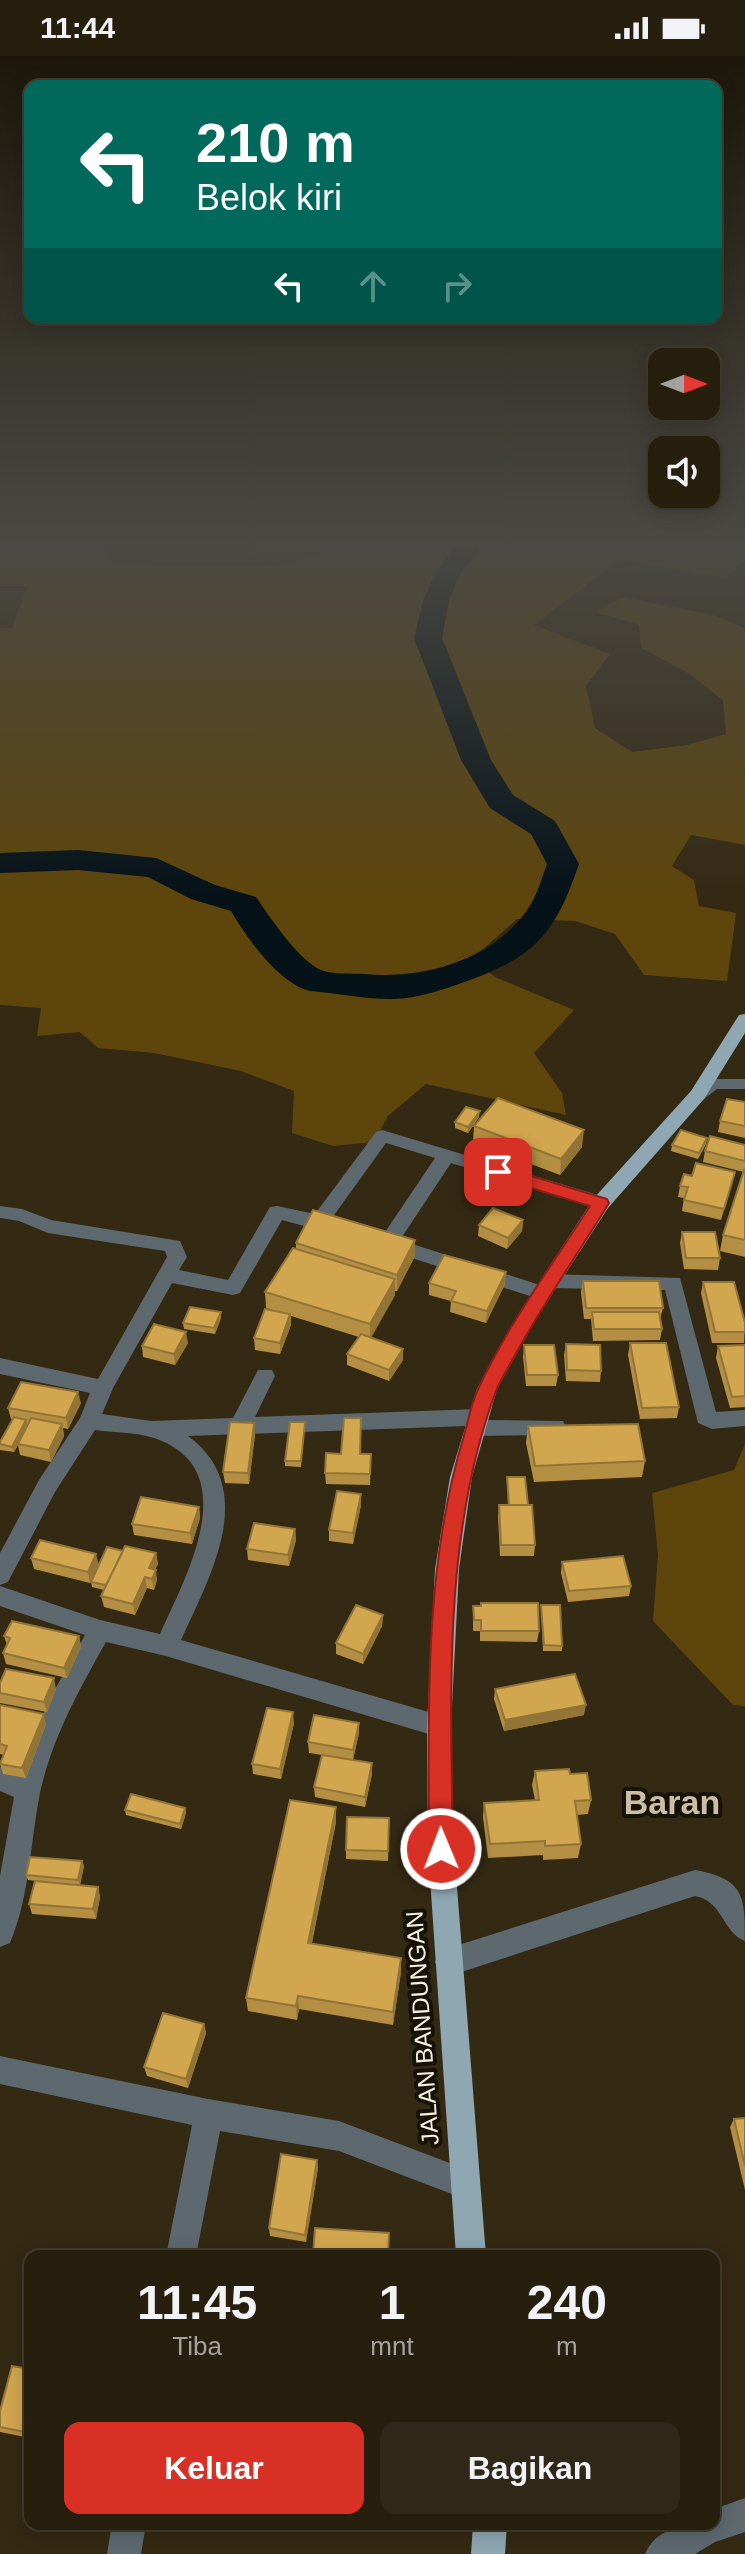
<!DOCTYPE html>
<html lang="id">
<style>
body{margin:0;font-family:Arial,sans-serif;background:#2f2717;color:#f1f3f6;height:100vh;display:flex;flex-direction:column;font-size:30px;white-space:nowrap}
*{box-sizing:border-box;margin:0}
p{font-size:26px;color:#a4a29e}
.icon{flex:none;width:44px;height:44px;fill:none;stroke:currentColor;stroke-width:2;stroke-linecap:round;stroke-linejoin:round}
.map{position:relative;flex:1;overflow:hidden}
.side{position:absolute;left:24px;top:2194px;width:696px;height:280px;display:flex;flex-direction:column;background:#271f0e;border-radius:16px;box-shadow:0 4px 20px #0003,0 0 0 2px #433d2e}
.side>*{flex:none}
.top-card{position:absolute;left:24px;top:24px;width:698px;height:244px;border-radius:16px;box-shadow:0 4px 20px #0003,0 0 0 2px #433d2e;background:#00695c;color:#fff;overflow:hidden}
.needle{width:52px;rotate:90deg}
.fabs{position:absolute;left:648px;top:292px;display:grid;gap:16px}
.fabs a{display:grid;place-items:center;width:72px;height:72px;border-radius:16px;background:#271f0e;box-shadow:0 4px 20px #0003,0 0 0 2px #433d2e;font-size:40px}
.pin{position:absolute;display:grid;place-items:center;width:68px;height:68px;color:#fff;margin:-34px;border-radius:16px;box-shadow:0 4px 12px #0006}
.me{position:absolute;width:88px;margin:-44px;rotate:359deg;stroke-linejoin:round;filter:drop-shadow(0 0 6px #0008)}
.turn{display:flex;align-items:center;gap:28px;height:168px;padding:0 40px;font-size:36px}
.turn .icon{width:104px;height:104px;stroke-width:2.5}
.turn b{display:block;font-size:56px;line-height:68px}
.lanes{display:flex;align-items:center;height:76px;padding:0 40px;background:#0003;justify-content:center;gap:40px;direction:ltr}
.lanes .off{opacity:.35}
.eta{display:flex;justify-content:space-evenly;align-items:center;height:136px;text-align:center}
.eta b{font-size:48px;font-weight:800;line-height:56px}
.cta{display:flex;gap:16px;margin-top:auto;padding:16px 40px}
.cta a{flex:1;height:92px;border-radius:16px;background:#d93025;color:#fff;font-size:32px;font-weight:800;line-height:92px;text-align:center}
.cta a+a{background:#2f2717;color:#f1f3f6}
.status{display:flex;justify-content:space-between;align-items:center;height:56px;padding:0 40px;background:#271f0e;direction:ltr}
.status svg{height:22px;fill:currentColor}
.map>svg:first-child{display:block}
.green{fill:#5e450c}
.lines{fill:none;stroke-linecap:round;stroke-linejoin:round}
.river{fill:#051218;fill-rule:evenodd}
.minor{fill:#5d696f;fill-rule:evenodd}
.primary{fill:#8ea7b3;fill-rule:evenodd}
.wall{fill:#b48f43}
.shaded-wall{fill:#927437}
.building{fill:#d1a64e;stroke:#927437;stroke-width:2}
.route{fill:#d93025;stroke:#8d1f18;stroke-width:2}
.labels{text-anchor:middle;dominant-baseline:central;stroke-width:8;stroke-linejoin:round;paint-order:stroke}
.street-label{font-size:24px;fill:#f8f1e3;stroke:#171209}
.near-quarter-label{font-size:34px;font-weight:bold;fill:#ccbea4;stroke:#171209}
</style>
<div class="status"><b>11:44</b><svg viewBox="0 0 49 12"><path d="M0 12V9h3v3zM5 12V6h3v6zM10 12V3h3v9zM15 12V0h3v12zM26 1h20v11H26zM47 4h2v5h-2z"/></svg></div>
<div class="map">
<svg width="745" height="2498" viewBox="0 0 745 2498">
<rect width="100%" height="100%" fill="#342913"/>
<path class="green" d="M0,492H103L115,508L276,510L319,498L318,492H745V504L726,522L619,504L534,569L610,598L586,630L595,672L632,696L687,689L726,678L723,644L688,617L641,592L639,569L595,556L623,541L713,559L745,572V789L691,779L672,810L694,824L699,850L736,857L727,925L644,919L615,878L575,865L517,863L472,903L495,921L574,954L534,997L562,1037L566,1059L426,1028L388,1060L374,1086L333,1090L292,1077L294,1035L241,1015L154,997L98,992L80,976L37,980L41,952L0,949V572H12L27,530H0Z
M745,1388V1650L733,1649L653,1565L658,1499L652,1437L734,1414Z"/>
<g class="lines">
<path class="river" d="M455,492H480L460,518L449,545L442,582L491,704L513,739L555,765L579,808C555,878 536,900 467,925C446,933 418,942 395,943C368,944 338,937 310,935C278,927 247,882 231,855L191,843L148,821L78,814L0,817V797L78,794L156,802L215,829L256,841C269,860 299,905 321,914C332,919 351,917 364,918C424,924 498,903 531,848C538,836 542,821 547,808L531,778L490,752L461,704L414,582L423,545L435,517Z"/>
<path class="minor" d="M713,1023H745V1033H717L704,1043H692L689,1039Z
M382,1074L608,1142L610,1147L601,1153L451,1107L400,1184L549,1232L552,1237L542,1244L381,1192L378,1187L381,1182L435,1102L386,1087L332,1162L347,1172L344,1177L337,1179L282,1164L240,1237L233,1239L172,1227L113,1332L102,1358L151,1365L233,1362L258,1314H272L275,1320L255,1361L478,1353L486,1355L487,1364L563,1365L566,1371L563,1377L555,1379L475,1380L467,1378L466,1370L188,1380C260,1433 210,1520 181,1584L439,1659L448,1662L451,1670L448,1678L439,1681L166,1600L106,1586C79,1634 52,1682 40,1737C30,1787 30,1840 10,1887L0,1891V1820L14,1741L0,1735V1711L19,1719L48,1646L85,1579L0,1550V1530L100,1564L160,1578C184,1524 243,1420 162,1385C142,1376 117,1377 95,1374L55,1436L8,1526L0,1529V1497L39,1424L80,1362L90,1337L0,1318V1302L98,1323L167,1201L165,1195L48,1177L19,1165L0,1162V1150L22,1153L51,1164L180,1185L187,1201L179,1214L228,1224L270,1151L277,1150L315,1158L376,1076Z
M550,1218L680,1222L716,1356L745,1354V1370L712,1373L698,1367L665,1234L550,1232L540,1225Z
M695,1814C745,1823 745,1841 745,1885C722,1876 723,1845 695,1840L449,1920L439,1916L435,1906L439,1896L449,1892Z
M0,2000L208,2043L339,2065L476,2117L480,2128L476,2139L465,2143L339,2095L220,2075L196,2200H166L192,2069L0,2028Z
M745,2442V2476L715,2486L695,2498H645C657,2470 687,2468 714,2468V2453Z
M112,2468H146L141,2498H107Z"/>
<path class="primary" d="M745,958V977L704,1043L608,1152L536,1263L497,1333L472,1421L459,1513L451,1670L454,1793L486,2200H456L428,1793L427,1670L435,1513L450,1421L477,1333L521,1254L594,1142L691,1035L739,959Z
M473,2468H507L505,2498H471Z"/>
</g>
<path class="wall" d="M745,1046V1082L718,1076L720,1065Z
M479,1061L468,1077L455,1072V1066Z
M474,1070L582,1091L560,1119L473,1086Z
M707,1082L706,1088L698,1103L671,1095L672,1089Z
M745,1089V1201L720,1195L723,1179L744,1116L703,1106L705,1095Z
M735,1116L721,1164L682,1155L684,1142L678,1141L680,1130Z
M523,1164L522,1175L507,1193L478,1180L479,1169Z
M682,1176L720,1202L718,1214L684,1213L680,1187Z
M415,1184V1200L397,1235H395V1239L371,1281L403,1293V1304L389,1325L347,1309V1298L359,1281L291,1260V1269L280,1298L255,1294L254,1282L276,1255L266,1252L265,1236L296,1193V1187Z
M583,1225L663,1252L660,1263L662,1273L660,1284L593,1285L591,1263H584L581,1236Z
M703,1226L745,1267L744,1287H712L701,1237Z
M429,1227L505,1228L486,1267L450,1256L451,1245L429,1239Z
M221,1262L215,1278L184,1273L183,1267Z
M188,1287L175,1309L143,1301L142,1290Z
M630,1287L679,1351L677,1362L640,1363L628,1299Z
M566,1288L601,1315L600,1326L566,1325L564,1299Z
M524,1289L558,1319L556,1330H526L523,1301Z
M745,1289V1351L730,1352L716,1302L718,1290Z
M81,1347L68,1373L63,1372L64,1380L51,1406L20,1399L18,1389L14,1396L0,1394V1386L13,1363H11L8,1352Z
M305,1366L301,1411L285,1410V1405Z
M528,1370L645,1405L642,1421L534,1426L526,1387Z
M255,1378L249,1428L225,1427L223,1416Z
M360,1398H371L370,1429L326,1428L325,1417Z
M507,1421L528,1449L535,1489L534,1500H500L498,1461L499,1449H508Z
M361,1438V1449L353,1488L329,1485V1474Z
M199,1451L200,1462L192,1488L134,1479L132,1468Z
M295,1473L296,1484L289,1510L248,1504L247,1493Z
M123,1495L156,1497L158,1508L155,1513L157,1524L154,1534L147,1532L135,1559L104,1551L101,1540L104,1534L92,1531L91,1526L93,1521L90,1527L34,1513L31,1502L99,1509Z
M562,1506L631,1530L629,1540L568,1546L561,1517Z
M541,1549L562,1590V1595H543Z
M473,1550L539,1575L537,1586L480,1585V1575H473Z
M383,1559L382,1570L363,1608L336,1598V1587Z
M4,1580H79L81,1591L67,1622L6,1608L3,1597L7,1589Z
M0,1627L56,1633L47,1656L0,1647Z
M495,1633L584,1659L504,1675L494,1643Z
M0,1649L46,1668L26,1722L3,1718L0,1708L4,1699L0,1698Z
M294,1667L281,1723L253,1718L252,1708Z
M359,1667V1677L353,1704L372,1718L365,1751L315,1741L314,1731L322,1699L309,1697L308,1686Z
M535,1715L591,1744L588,1758L577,1759L581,1788L578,1802L543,1804V1799L488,1802L483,1761L484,1747L535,1744L532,1729Z
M336,1751V1766L312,1887L401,1916L393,1969L299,1953L297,1964L248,1955L246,1942Z
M185,1752L186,1757L181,1773L126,1759L125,1754Z
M389,1762L388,1805L346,1803V1794Z
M82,1805L84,1810L80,1829L28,1824L26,1819Z
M98,1831L100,1841L96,1863L32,1858L29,1848Z
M204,1968L206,1977L188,2032L147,2020L144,2011Z
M745,2062V2134L730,2071L734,2063Z
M317,2104L318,2112L306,2186L270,2180L269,2172Z
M30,2313V2382L0,2376V2355Z"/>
<path class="shaded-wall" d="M480,1055L479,1061L468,1077V1071Z
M584,1074L582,1091L560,1119L561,1103Z
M523,1164L522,1175L507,1193L508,1182Z
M415,1184V1200L397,1235V1219Z
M506,1216L505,1228L486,1267L487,1255Z
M395,1223V1239L370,1284V1268Z
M221,1256V1262L215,1278L214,1272Z
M290,1258L291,1269L280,1298V1287Z
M186,1276L188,1287L175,1309L174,1298Z
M403,1293V1304L389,1325V1314Z
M78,1336L81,1347L68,1373L66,1362Z
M26,1364L28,1370L14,1396L12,1391Z
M254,1367L255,1378L249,1428L248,1417Z
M62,1368L64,1380L51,1406L49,1394Z
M361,1438V1449L353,1488V1477Z
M199,1451L200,1462L192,1488L190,1477Z
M295,1473L296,1484L289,1510L288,1499Z
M156,1497L158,1508L151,1523L149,1512Z
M96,1498L99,1509L90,1527L88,1516Z
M156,1514L157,1524L154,1534L152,1523Z
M145,1521L147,1532L135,1559L133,1548Z
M383,1559L382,1570L363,1608V1598Z
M79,1580L81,1591L67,1622L64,1612Z
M54,1622L56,1633L47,1656L44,1646Z
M586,1649L584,1659L504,1675L505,1664Z
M293,1656L294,1667L281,1723L280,1713Z
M44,1658L46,1668L26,1722L22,1712Z
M359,1667V1677L353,1704V1694Z
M372,1707V1718L365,1751V1741Z
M336,1751V1766L309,1900L308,1887Z
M185,1752L186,1757L181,1773L180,1768Z
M82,1805L84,1810L80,1829L78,1824Z
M98,1831L100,1841L96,1863L93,1853Z
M401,1902V1916L393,1969V1956Z
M298,1940L299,1953L297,1964L296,1950Z
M204,1968L206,1977L188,2032L186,2023Z
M317,2104L318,2112L306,2186L305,2179Z"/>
<path class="building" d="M498,1042L584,1074L561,1103L474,1070Z
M727,1043L745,1046V1070L720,1065Z
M466,1051L480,1055L468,1071L455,1066Z
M681,1074L707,1082L699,1097L672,1089Z
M710,1080L745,1089V1105L705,1095Z
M696,1107L735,1116L724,1153L684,1144L688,1131L680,1130L684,1118L692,1120Z
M744,1114H745V1184L723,1179Z
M493,1152L523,1164L508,1182L479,1169Z
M313,1154L415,1184L397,1219L296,1187Z
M682,1176H715L720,1202H686Z
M293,1192L395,1223L370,1268L265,1236Z
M444,1199L506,1216L487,1255L451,1245L456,1235L429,1227Z
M583,1225H659L663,1252H586Z
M703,1226H734L745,1267V1276H715Z
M190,1251L221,1256L214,1272L183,1267Z
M265,1253L290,1258L280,1287L254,1282Z
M592,1256H659L662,1273H594Z
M154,1268L186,1276L174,1298L142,1290Z
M361,1278L403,1293L389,1314L347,1298Z
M630,1287H666L679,1351L642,1352Z
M566,1288L600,1289L601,1315L567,1314Z
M524,1289H554L558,1319H527Z
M745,1289V1340L732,1341L718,1290Z
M21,1326L78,1336L66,1362L8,1352Z
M14,1361L26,1364L12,1391L0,1388V1386Z
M31,1362L62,1368L49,1394L18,1388Z
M344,1362H361L360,1398H371L370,1418L325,1417L326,1397L341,1398Z
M230,1366L254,1367L248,1417L223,1416Z
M290,1366H305L301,1405H285Z
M638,1368L645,1405L535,1410L528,1370Z
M507,1421H525L528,1449H509Z
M337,1435L361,1438L353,1477L329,1474Z
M141,1441L199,1451L190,1477L132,1468Z
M499,1449H532L535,1489H501Z
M254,1467L295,1473L288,1499L247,1493Z
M40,1484L96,1498L88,1516L31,1502Z
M125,1490L156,1497L149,1512L156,1514L152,1523L145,1521L133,1548L101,1540Z
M107,1491L123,1495L106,1529L91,1526Z
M623,1500L631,1530L569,1535L562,1506Z
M481,1547H538L539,1575H481V1564H474L473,1550H481Z
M356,1549L383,1559L363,1598L336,1587Z
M541,1549H560L562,1590L544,1589Z
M12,1565L79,1580L64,1612L3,1597L10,1582L4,1580Z
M6,1613L54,1622L44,1646L0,1637V1627Z
M575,1618L586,1649L505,1664L495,1633Z
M0,1649L44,1658L22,1712L0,1708L7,1690L0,1688Z
M267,1652L293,1656L280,1713L252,1708Z
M314,1659L359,1667L353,1694L308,1686Z
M322,1699L372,1707L365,1741L314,1731Z
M569,1713L570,1718L587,1717L591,1744L575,1745L581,1788L545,1790V1785L490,1788L484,1747L539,1744L535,1715Z
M131,1738L185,1752L180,1768L125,1754Z
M290,1744L336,1751L308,1887L401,1902L393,1956L298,1940L296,1950L246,1942Z
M347,1761L389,1762L388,1795L346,1794Z
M30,1801L82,1805L78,1824L26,1819Z
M35,1825L98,1831L93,1853L29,1848Z
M163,1957L204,1968L186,2023L144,2011Z
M745,2062V2110L734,2063Z
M281,2098L317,2104L305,2179L269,2172Z
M315,2172L389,2177L388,2200H313Z
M100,2196L117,2200H99Z
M12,2310L30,2313V2377L0,2371V2355Z"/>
<linearGradient id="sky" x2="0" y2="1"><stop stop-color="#1d170a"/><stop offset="0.58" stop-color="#4a4944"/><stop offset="1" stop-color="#4a4944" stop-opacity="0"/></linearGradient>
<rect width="745" height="842" fill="url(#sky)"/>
<path class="route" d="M498,1110L607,1143L609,1147C579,1196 547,1242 519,1292C512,1306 502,1320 496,1335C442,1480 451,1641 453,1793L449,1801L441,1804L432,1801L429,1793C429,1656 423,1516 463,1383C468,1366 471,1347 479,1331C509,1267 552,1209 590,1150L492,1120L489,1116L492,1112Z"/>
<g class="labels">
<g class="street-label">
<text transform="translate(422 1972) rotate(-94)">JALAN BANDUNGAN</text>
</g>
<g class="near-quarter-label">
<text x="672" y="1746">Baran</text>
</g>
</g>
</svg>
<div class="fabs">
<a><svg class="needle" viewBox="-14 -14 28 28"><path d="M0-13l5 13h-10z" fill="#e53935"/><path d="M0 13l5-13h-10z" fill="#a4a29e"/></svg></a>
<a><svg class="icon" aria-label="sound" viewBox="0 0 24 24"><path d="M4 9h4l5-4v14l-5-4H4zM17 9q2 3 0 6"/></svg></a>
</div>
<div class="pin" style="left:498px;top:1116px;background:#d93025"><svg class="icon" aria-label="arrive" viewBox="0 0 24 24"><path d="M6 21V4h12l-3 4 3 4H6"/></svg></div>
<svg class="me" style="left:441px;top:1793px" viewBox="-20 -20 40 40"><circle r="17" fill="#d93025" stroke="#fff" stroke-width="3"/><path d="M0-11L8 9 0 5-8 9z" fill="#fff"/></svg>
<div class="top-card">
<div class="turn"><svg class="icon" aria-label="left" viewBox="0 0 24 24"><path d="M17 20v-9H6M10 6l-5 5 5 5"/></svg><div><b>210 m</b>Belok kiri</div></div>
<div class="lanes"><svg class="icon" aria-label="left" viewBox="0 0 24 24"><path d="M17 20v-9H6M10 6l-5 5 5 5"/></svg><svg class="icon off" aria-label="ahead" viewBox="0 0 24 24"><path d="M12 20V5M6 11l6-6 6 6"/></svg><svg class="icon off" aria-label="right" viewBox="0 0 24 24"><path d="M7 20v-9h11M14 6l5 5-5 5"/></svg></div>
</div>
<section class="side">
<div class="eta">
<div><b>11:45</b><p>Tiba</p></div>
<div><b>1</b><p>mnt</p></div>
<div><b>240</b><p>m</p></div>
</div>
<div class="cta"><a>Keluar</a><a>Bagikan</a></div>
</section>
</div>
